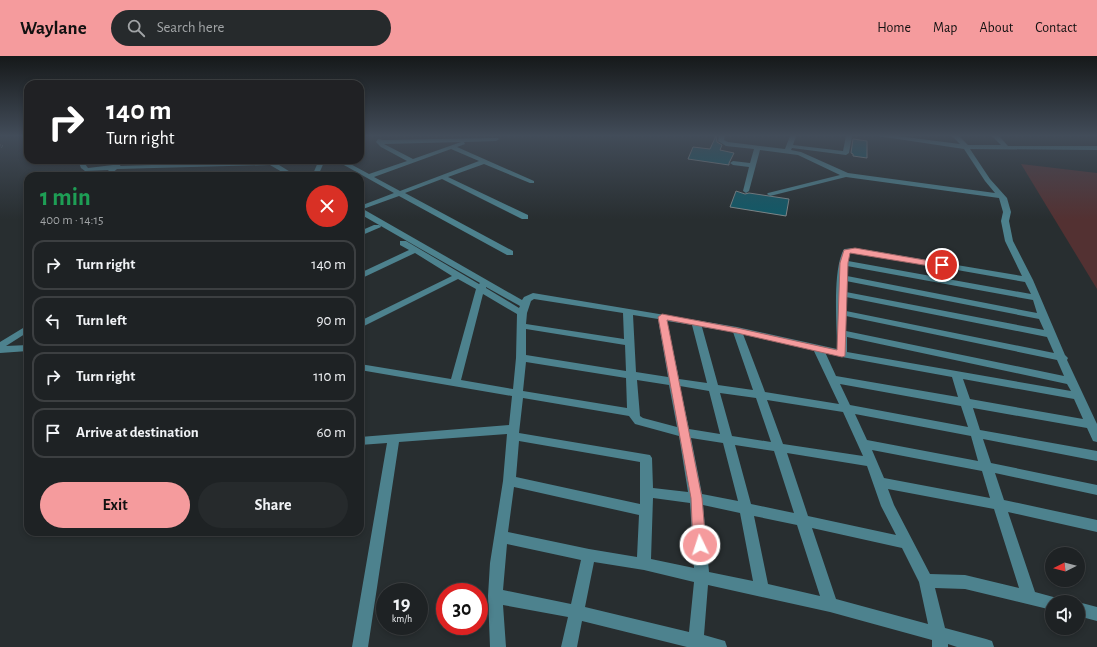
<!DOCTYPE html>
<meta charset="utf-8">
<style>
body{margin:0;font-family:"Alegreya Sans",sans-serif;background:#262a2c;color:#f1f3f6;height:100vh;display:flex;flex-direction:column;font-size:15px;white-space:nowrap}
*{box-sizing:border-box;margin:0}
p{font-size:13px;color:#a1a4a6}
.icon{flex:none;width:22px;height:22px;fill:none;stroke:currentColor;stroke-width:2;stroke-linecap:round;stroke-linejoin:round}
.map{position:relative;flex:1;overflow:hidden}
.panel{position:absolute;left:24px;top:116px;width:340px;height:364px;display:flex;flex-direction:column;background:#1e2224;border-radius:12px;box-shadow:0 2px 6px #0003,0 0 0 1px #3c3f41}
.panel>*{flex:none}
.guide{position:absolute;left:24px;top:24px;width:340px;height:84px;border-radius:12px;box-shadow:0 2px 6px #0003,0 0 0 1px #3c3f41;background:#202124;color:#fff;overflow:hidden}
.needle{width:26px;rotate:264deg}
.fabs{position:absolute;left:1045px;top:491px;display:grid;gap:8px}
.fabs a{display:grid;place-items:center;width:40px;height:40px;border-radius:50%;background:#1e2224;box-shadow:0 2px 6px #0003,0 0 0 1px #3c3f41;font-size:20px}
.speed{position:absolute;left:376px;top:527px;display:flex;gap:8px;font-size:20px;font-weight:700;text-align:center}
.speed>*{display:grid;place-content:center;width:52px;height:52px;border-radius:50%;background:#1e2224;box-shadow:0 2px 6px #0003,0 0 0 1px #3c3f41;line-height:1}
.speed small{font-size:10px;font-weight:400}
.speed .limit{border:6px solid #d22;background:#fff;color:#111}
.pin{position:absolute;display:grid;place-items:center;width:34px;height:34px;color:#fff;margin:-17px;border:2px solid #fff;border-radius:50%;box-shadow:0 1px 4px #0007}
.me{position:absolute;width:44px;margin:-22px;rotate:356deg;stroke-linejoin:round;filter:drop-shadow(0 0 3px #0008)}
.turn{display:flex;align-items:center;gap:14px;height:84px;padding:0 16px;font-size:18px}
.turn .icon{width:52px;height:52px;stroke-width:2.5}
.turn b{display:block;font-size:28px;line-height:34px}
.round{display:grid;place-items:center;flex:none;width:42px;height:42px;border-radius:21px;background:#262a2c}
.headline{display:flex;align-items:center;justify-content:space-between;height:68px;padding:0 16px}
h1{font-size:24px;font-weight:700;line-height:30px;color:#1e9e55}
.action{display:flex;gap:8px;margin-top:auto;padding:8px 16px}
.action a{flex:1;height:46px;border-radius:24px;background:#f59b9d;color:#111;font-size:16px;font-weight:700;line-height:46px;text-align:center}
.action a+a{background:#262a2c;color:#f1f3f6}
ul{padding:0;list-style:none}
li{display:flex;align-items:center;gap:12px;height:50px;margin:0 8px 6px;padding:0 8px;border:2px solid #3c3f41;border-radius:12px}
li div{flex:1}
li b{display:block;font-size:15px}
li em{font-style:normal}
header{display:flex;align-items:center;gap:24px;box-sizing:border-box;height:56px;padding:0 20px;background:#f59b9d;color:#111}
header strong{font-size:19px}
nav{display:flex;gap:22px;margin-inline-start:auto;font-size:14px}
.search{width:280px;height:36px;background:#262a2c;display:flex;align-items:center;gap:10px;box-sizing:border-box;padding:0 14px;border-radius:22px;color:#a1a4a6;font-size:15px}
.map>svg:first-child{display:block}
.green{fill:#533132}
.building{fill:#105967;stroke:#81898b}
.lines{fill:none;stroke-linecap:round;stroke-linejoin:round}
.path{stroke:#858a8c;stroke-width:1.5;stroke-dasharray:0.5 2;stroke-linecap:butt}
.minor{fill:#4d828e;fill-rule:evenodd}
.route{fill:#f59b9d;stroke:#9f6566}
</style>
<header>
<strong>Waylane</strong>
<div class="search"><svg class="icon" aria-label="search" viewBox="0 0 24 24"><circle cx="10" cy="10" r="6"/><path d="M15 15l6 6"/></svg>Search here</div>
<nav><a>Home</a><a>Map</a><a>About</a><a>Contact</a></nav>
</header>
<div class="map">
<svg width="1097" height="591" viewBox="0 0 1097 591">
<rect width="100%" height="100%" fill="#282e30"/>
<path class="green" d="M1021,108L1097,117V233Z"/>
<path class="building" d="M716,80L717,86L722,89L720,94L734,97L729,107V109L688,103L693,91L710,93Z
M853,83L867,85V102L853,100V98L851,97Z
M736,135L745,138L749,137L789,143L786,160L730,151Z"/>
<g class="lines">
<path class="path" d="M0,89L3,90L0,92"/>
<path class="minor" d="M719,80H725L724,84L728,86L785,93L790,80H796L793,89L843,95L846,80H852L849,97L846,99L792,92L791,94L801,96L848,117L995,137L985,125L964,93L878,80H897L960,88L952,80H959L968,89H1001L992,80H999L1008,90H1097V94L970,93L990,123L1007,142L1011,156L1009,165L1013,185L1033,224L1065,299L1068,302L1067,304L1097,368V386L1093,385L1087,372L973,352L980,374L1097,395V405L983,383L991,407L1097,429V439L995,417L1004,444L1097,464V476L1008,456L1035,536L1057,542L1059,546H1052V554L965,533L935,532L945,572L986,583L992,585L994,591H957L948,588V591H932V584L830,556L708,529L704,579L725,585L727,591H687L582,565L577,591H561L568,561L503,549L506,591H490L488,540L490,507L503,425L507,378L399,386L368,591H352L387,387L360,389V381L509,369L512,340L360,314V308L451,323L476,233L458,223L360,272V265L452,220L415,197L360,223V217L409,194L400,189V185H406L479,228L480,227L360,158V150L394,137L335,104H343L369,118L407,105L381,91L376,86L378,83L383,84L498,82L499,83L496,85L464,86L465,88L457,91L534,125V127H530L484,108L448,121L528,159V163H522L442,123L405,137L513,195V199H507L399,140L363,153L522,244L524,241L533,237L737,271L837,293C837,269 832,214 844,193L855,192L1022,220L1005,185L1001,165L1003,156L999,142L846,121L770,140L767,138L768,137L840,119L798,99L760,94L749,135L746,137L743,135L749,111L733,109L730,107L733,105L750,107L754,93L726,90L718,85ZM461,86L413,103L384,88ZM451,93L479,105L400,135L374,121ZM855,196L1025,226L1031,238L848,205L850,197ZM847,210L1033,244L1037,257L847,220ZM846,225L1039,263L1044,274L846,236ZM486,231L520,250L519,252L486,232ZM483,238L517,258L516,302L513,333L461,324ZM846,241L1047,281L1054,297L846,255ZM534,243L623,257L624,283L526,268L527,257L531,245ZM633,259L658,263L668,321L636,316ZM846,260L1057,304L1064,320L846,275ZM667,265L692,269L707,327L679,323ZM702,271L733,276L753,334L718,329ZM526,273L625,289L626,315L526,299ZM743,278L813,293L839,348L765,336ZM847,281L1067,328L1071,335L847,296ZM825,296L842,301L952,321L958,341L836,320ZM526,306L626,322L627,352L523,335ZM963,323L1074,343L1083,363L970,343ZM637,324L669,329L677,371L643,362L640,360ZM840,328L961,350L968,371L850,349ZM680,330L709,335L720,378L689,373ZM720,337L756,342L771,386L732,380ZM523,342L629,360L635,368L679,380L688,436L653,432L652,402L650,399L519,377ZM767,344L843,356L863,400L783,388ZM855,358L971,380L978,405L867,384ZM691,382L723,387L738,445L702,438ZM519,385L640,406V448L516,421ZM735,389L774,395L794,457L751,448ZM872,394L982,415L990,442L884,422ZM787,397L867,410L881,450L896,479L808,460ZM514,431L639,459L637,501L589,493L508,476ZM888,433L994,453L1019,532L965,519L930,518L894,449ZM653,442L690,447L694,512L651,503ZM703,449L740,457L753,525L709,516ZM754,460L797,469L820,540L768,528ZM812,472L902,492L919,526L928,568L836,543ZM507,488L581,504L571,548L503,534ZM594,506L644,514L694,526L689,576L585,551Z
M82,104H89L85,108L88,112L113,109L117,104H123L120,110L313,104L316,106L313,108L279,109L297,120H289L270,109L117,113L109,120H102L109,114L85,115L81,112L79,107Z
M319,104H325L318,120H312Z
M374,169H380L381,171L360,180V175Z
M28,269V276L6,290L28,289V295L0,297V286Z
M1078,546L1097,551V565L1078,560Z"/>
</g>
<linearGradient id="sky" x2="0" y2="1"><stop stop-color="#16191a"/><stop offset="0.49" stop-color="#424c59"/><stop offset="1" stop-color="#424c59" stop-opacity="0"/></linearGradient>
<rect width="1097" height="163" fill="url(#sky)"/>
<path class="route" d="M855,192L942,207L946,209L942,212L850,197L848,207L845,300L842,301L737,277L667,264L702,442L706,489L704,493L700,495L695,493L693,489L691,442L658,261L662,258L737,272L837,294L840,207L844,194Z"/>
</svg>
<div class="fabs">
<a><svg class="needle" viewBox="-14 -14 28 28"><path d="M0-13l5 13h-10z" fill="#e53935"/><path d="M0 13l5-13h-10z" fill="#a1a4a6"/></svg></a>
<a><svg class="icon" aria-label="sound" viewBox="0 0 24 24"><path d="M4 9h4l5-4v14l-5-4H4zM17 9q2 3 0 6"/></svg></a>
</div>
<div class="speed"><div>19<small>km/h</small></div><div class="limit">30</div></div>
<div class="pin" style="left:942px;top:209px;background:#d93025"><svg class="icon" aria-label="arrive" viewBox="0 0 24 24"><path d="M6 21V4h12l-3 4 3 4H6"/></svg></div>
<svg class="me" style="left:700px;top:489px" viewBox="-20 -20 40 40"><circle r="17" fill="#f59b9d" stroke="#fff" stroke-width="3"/><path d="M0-11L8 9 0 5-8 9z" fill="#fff"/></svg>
<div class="guide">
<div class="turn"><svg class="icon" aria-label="right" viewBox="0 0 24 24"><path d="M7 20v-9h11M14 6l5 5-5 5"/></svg><div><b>140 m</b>Turn right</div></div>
</div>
<section class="panel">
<div class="headline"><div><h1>1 min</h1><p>400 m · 14:15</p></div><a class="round" style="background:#d93025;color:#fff"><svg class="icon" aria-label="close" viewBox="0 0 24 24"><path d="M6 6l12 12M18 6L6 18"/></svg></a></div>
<ul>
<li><svg class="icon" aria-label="right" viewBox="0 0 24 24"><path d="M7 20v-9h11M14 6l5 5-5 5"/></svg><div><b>Turn right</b></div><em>140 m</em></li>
<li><svg class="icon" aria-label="left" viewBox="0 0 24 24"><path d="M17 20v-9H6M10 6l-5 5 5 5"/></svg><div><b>Turn left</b></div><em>90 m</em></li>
<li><svg class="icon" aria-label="right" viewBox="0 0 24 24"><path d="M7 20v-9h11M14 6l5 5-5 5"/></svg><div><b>Turn right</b></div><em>110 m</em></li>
<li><svg class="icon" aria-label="arrive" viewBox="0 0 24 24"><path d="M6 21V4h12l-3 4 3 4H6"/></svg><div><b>Arrive at destination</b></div><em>60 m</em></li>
</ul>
<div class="action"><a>Exit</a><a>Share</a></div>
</section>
</div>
